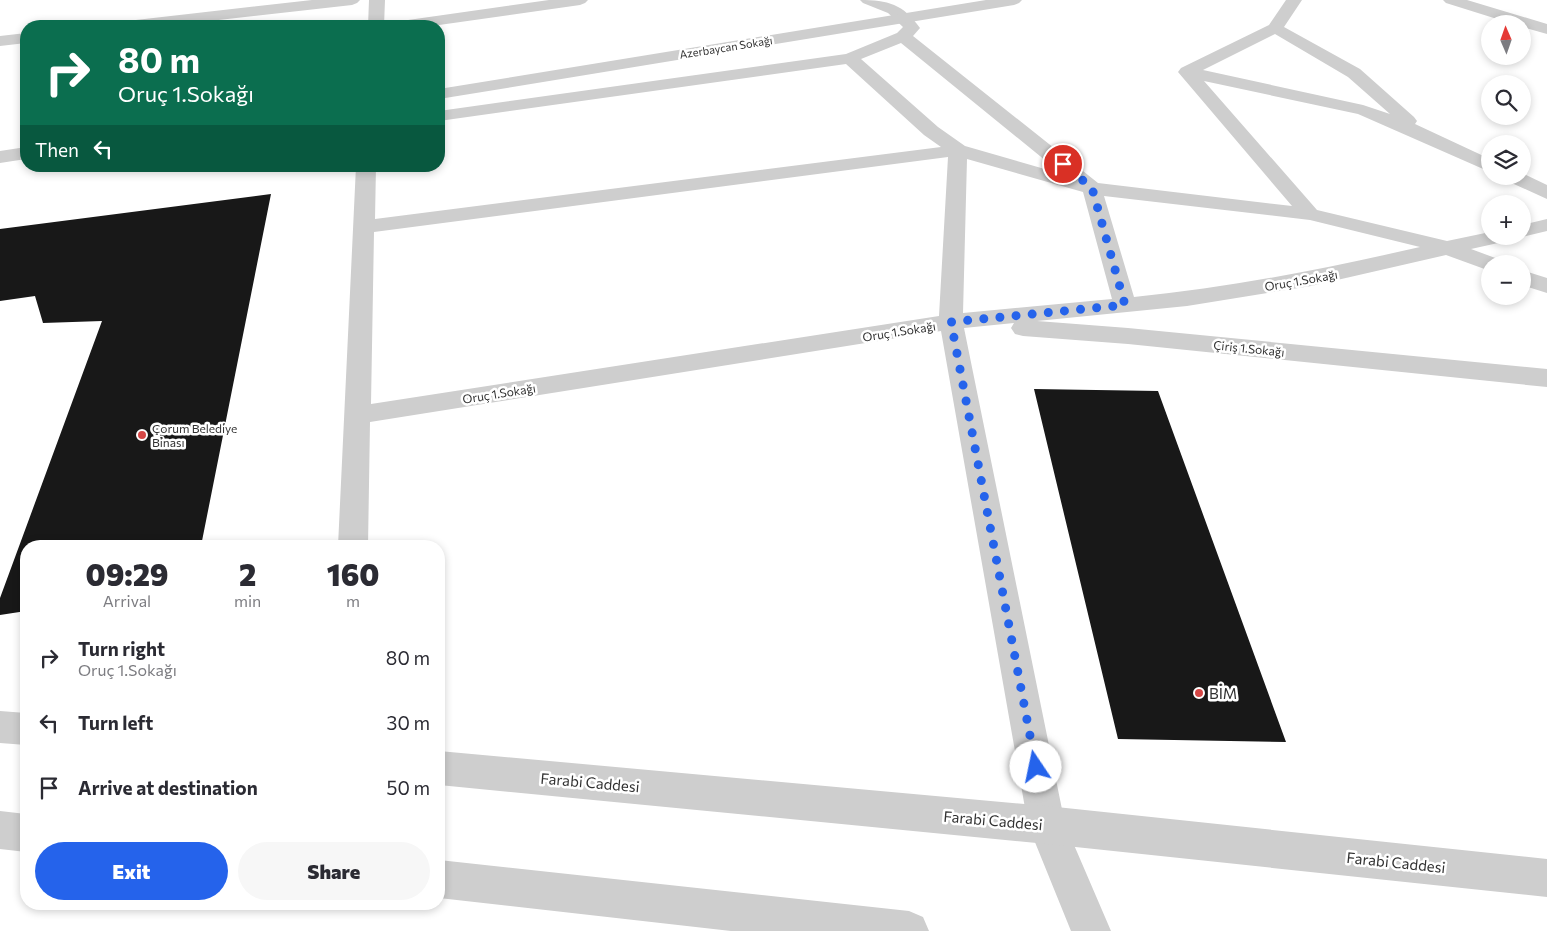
<!DOCTYPE html>
<meta charset="utf-8">
<style>
body{margin:0;font-family:Commissioner,sans-serif;background:#f7f7f7;color:#2b2b33;height:100vh;display:flex;flex-direction:column;font-size:19px;white-space:nowrap}
*{box-sizing:border-box;margin:0}
p{font-size:16px;color:#7c7c81}
.icon{flex:none;width:28px;height:28px;fill:none;stroke:currentColor;stroke-width:2;stroke-linecap:round;stroke-linejoin:round}
.map{position:relative;flex:1;overflow:hidden}
.drawer{position:absolute;left:20px;top:540px;width:425px;height:370px;display:flex;flex-direction:column;background:#fff;border-radius:20px;box-shadow:0 2px 8px #0003}
.drawer>*{flex:none}
.hud{position:absolute;left:20px;top:20px;width:425px;height:152px;border-radius:20px;box-shadow:0 2px 8px #0003;background:#0b6e4f;color:#fff;overflow:hidden}
.needle{width:32px;rotate:358deg}
.tools{position:absolute;left:1481px;top:15px;display:grid;gap:10px}
.tools a{display:grid;place-items:center;width:50px;height:50px;border-radius:50%;background:#fff;box-shadow:0 2px 8px #0003;font-size:25px}
.pin{position:absolute;display:grid;place-items:center;width:42px;height:42px;color:#fff;margin:-21px;border:2px solid #fff;border-radius:50%;box-shadow:0 1px 5px #0007}
.me{position:absolute;width:55px;margin:-28px;rotate:349deg;stroke-linejoin:round;filter:drop-shadow(0 0 4px #0008)}
.turn{display:flex;align-items:center;gap:18px;height:105px;padding:0 15px;font-size:22px}
.turn .icon{width:65px;height:65px;stroke-width:2.5}
.turn b{display:block;font-size:35px;line-height:42px}
.then{display:flex;align-items:center;height:48px;padding:0 15px;background:#0003;gap:10px;font-size:19px}
.eta{display:flex;justify-content:space-evenly;align-items:center;height:85px;text-align:center}
.eta b{font-size:30px;font-weight:800;line-height:35px}
.action{display:flex;gap:10px;margin-top:auto;padding:10px 15px}
.action a{flex:1;height:58px;border-radius:30px;background:#2563eb;color:#fff;font-size:20px;font-weight:800;line-height:58px;text-align:center}
.action a+a{background:#f7f7f7;color:#2b2b33}
ul{padding:0;list-style:none}
li{display:flex;align-items:center;gap:15px;height:65px;padding:0 15px}
li div{flex:1}
li b{display:block;font-size:19px}
li em{font-style:normal}
.map>svg:first-child{display:block}
.building{fill:#181818}
.lines{fill:none;stroke-linecap:round;stroke-linejoin:round}
.minor{fill:#cecece;fill-rule:evenodd}
.tertiary{fill:#cecece;fill-rule:evenodd}
.route{stroke:#2563eb;stroke-width:9;stroke-dasharray:0 16.2}
.poi-dot{fill:#d54746;stroke:#fff;stroke-width:2}
.labels{text-anchor:middle;dominant-baseline:central;stroke-width:5;stroke-linejoin:round;paint-order:stroke}
.far-street-label{font-size:11px;fill:#313131;stroke:#fff}
.street-label{font-size:12px;fill:#313131;stroke:#fff}
.poi-label{font-size:12px;fill:#313131;stroke:#fff;text-anchor:start}
.near-poi-label{font-size:15px;fill:#313131;stroke:#fff;text-anchor:start}
.near-street-label{font-size:15px;fill:#313131;stroke:#fff}
</style>
<div class="map">
<svg width="1547" height="931" viewBox="0 0 1547 931">
<rect width="100%" height="100%" fill="#fff"/>
<path class="building" d="M271,194L201,546H26V611L0,615V598L102,321L43,323L35,296L0,301V229Z
M1034,389L1158,391L1286,742L1118,739Z"/>
<g class="lines">
<path class="minor" d="M312,0H360L357,3L352,5L166,26H119L121,23L127,21Z
M369,0H385L384,26H368Z
M549,0H588L585,3L580,5L432,26H393L395,23L401,21Z
M860,0C888,0 903,4 920,28L913,36L1098,183L1292,206L1178,72L1181,68L1269,25L1286,0H1302L1284,27L1360,69L1414,117L1417,121L1415,124L1490,159V172L1358,114L1204,81L1317,210L1447,241L1490,232V236H1510L1507,241L1471,249L1498,259L1501,264H1490V271L1446,255L1311,286L1187,306L1037,321L1128,328L1547,369V387L1128,344L1023,336L1015,334L1011,328L1014,323L964,328L1065,824L1111,931H1071L1028,825L941,331L370,422L368,546H338L356,166H376L375,219L941,147L924,135L846,64L439,121V111L846,54L897,33L903,27L888,13L863,3ZM1275,34L1348,77L1390,114L1363,105L1203,70ZM901,43L1062,174L965,146L938,127L861,59ZM948,157L939,316L371,404L374,232ZM967,159L1083,192L1112,299L963,313ZM1104,196L1310,220L1420,247C1324,269 1232,287 1134,297Z
M1443,0H1467L1547,24V34L1522,27V24H1513L1446,3Z
M26,33V43L0,46V36Z
M1522,173L1547,185V199L1505,180L1502,176H1522Z
M1547,219V231L1522,237L1517,236H1522V225Z
M1522,270L1547,278V293L1522,285Z"/>
<path class="tertiary" d="M986,0H1022L1019,3L1014,5L439,99V89Z
M26,147V159L0,163V151Z
M0,711L26,713V745L0,743Z
M439,751L1047,806L1547,859V897L1047,844L439,785Z
M0,811L26,814V852L0,849Z
M439,860L909,911L923,917L929,931H731L439,898Z"/>
</g>
<g class="lines">
<path class="route" d="M1036,767L951,322L1125,305L1092,188L1063,164"/>
</g>
<g class="poi-dot">
<circle cx="142" cy="435" r="5"/>
<circle cx="1199" cy="693" r="5"/>
</g>
<g class="labels">
<g class="far-street-label">
<text transform="translate(726 47) rotate(-9)">Azerbaycan Sokağı</text>
</g>
<g class="street-label">
<text transform="translate(1301 280) rotate(-10)">Oruç 1.Sokağı</text>
<text transform="translate(899 331) rotate(-9)">Oruç 1.Sokağı</text>
<text transform="translate(1249 348) rotate(6)">Çiriş 1.Sokağı</text>
<text transform="translate(499 393) rotate(-9)">Oruç 1.Sokağı</text>
</g>
<g class="poi-label">
<text x="152" y="428">Çorum Belediye<tspan x="152" dy="14">Binası</tspan></text>
</g>
<g class="near-poi-label">
<text x="1209" y="693">BİM</text>
</g>
<g class="near-street-label">
<text transform="translate(590 782) rotate(5)">Farabi Caddesi</text>
<text transform="translate(993 820) rotate(5)">Farabi Caddesi</text>
<text transform="translate(1396 862) rotate(6)">Farabi Caddesi</text>
</g>
</g>
</svg>
<div class="tools">
<a><svg class="needle" viewBox="-14 -14 28 28"><path d="M0-13l5 13h-10z" fill="#e53935"/><path d="M0 13l5-13h-10z" fill="#7c7c81"/></svg></a>
<a><svg class="icon" aria-label="search" viewBox="0 0 24 24"><circle cx="10" cy="10" r="6"/><path d="M15 15l6 6"/></svg></a>
<a><svg class="icon" aria-label="layers" viewBox="0 0 24 24"><path d="M12 4l9 5-9 5-9-5zM3 14l9 5 9-5"/></svg></a>
<a>+</a>
<a>−</a>
</div>
<div class="pin" style="left:1063px;top:164px;background:#d93025"><svg class="icon" aria-label="arrive" viewBox="0 0 24 24"><path d="M6 21V4h12l-3 4 3 4H6"/></svg></div>
<svg class="me" style="left:1036px;top:767px" viewBox="-20 -20 40 40"><circle r="19" fill="#fff"/><path d="M0-13L10 11 0 6-10 11z" fill="#2563eb"/></svg>
<div class="hud">
<div class="turn"><svg class="icon" aria-label="right" viewBox="0 0 24 24"><path d="M7 20v-9h11M14 6l5 5-5 5"/></svg><div><b>80 m</b>Oruç 1.Sokağı</div></div>
<div class="then">Then<svg class="icon" aria-label="left" viewBox="0 0 24 24"><path d="M17 20v-9H6M10 6l-5 5 5 5"/></svg></div>
</div>
<section class="drawer">
<div class="eta">
<div><b>09:29</b><p>Arrival</p></div>
<div><b>2</b><p>min</p></div>
<div><b>160</b><p>m</p></div>
</div>
<ul>
<li><svg class="icon" aria-label="right" viewBox="0 0 24 24"><path d="M7 20v-9h11M14 6l5 5-5 5"/></svg><div><b>Turn right</b><p>Oruç 1.Sokağı</p></div><em>80 m</em></li>
<li><svg class="icon" aria-label="left" viewBox="0 0 24 24"><path d="M17 20v-9H6M10 6l-5 5 5 5"/></svg><div><b>Turn left</b></div><em>30 m</em></li>
<li><svg class="icon" aria-label="arrive" viewBox="0 0 24 24"><path d="M6 21V4h12l-3 4 3 4H6"/></svg><div><b>Arrive at destination</b></div><em>50 m</em></li>
</ul>
<div class="action"><a>Exit</a><a>Share</a></div>
</section>
</div>
